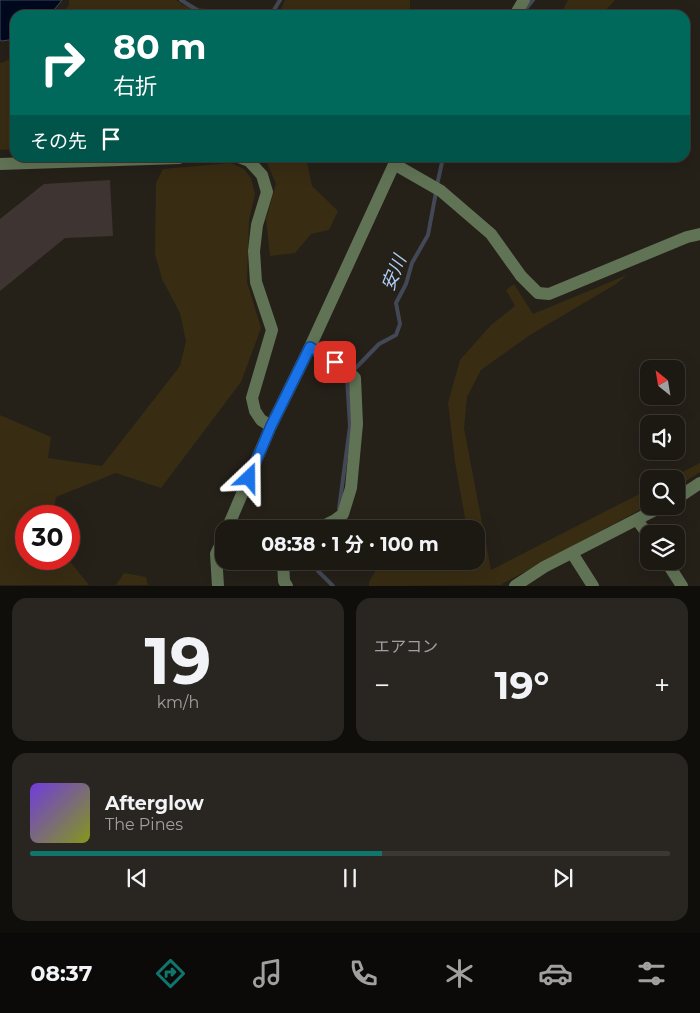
<!DOCTYPE html>
<html lang="ja">
<meta charset="utf-8">
<style>
:root{--surface:#1c1913;--page:#292621;--text:#f1f3f6;--muted:#a0a0a0;--line:#3a3833;--accent:#0f766e}
body{margin:0;font-family:Montserrat,"Noto Sans JP",sans-serif;background:var(--page);color:var(--text);height:100vh;display:flex;flex-direction:column;font-size:19px;white-space:nowrap}
*{box-sizing:border-box;margin:0}
p{font-size:16px;color:var(--muted)}
.icon{flex:none;width:28px;height:28px;fill:none;stroke:currentColor;stroke-width:2;stroke-linecap:round;stroke-linejoin:round}
.map{position:relative;height:586px;overflow:hidden}
.side{display:flex;flex-direction:column;gap:12px;padding:12px;background:#0f0e0a;flex:1}
.side>*{flex:none}
.top-card{position:absolute;left:10px;top:10px;width:680px;height:152px;border-radius:15px;box-shadow:0 5px 20px #0002,0 0 0 1px var(--line);background:#00695c;color:#fff;overflow:hidden}
.needle{width:32px;rotate:330deg}
.tools{position:absolute;left:640px;top:360px;display:grid;gap:10px}
.tools a{display:grid;place-items:center;width:45px;height:45px;border-radius:10px;background:var(--surface);box-shadow:0 5px 20px #0002,0 0 0 1px var(--line);font-size:25px}
.speed{position:absolute;left:15px;top:505px;display:flex;gap:10px;font-size:25px;font-weight:700;text-align:center}
.speed>*{display:grid;place-content:center;width:65px;height:65px;border-radius:50%;background:var(--surface);box-shadow:0 5px 20px #0002,0 0 0 1px var(--line);line-height:1}
.speed .limit{border:8px solid #d22;background:#fff;color:#111}
.pin{position:absolute;display:grid;place-items:center;width:42px;height:42px;color:#fff;margin:-21px;border-radius:10px;box-shadow:0 2px 8px #0006}
.me{position:absolute;width:55px;margin:-28px;rotate:23deg;stroke-linejoin:round;filter:drop-shadow(0 0 4px #0008)}
.turn{display:flex;align-items:center;gap:18px;height:105px;padding:0 20px;font-size:22px}
.turn .icon{width:65px;height:65px;stroke-width:2.5}
.turn b{display:block;font-size:35px;line-height:42px}
.then{display:flex;align-items:center;height:48px;padding:0 20px;background:#0003;gap:10px;font-size:19px}
.big{font-size:38px;font-weight:700;line-height:1.1}
.side .card{flex:1;display:flex;flex-direction:column;justify-content:center;gap:8px;min-width:0;padding:0 18px;border-radius:15px;background:var(--page)}
.side .dial{align-items:center;gap:0}
.dial b{font-size:65px;line-height:1}
.song{display:flex;align-items:center;gap:15px}
.cover{width:60px;height:60px;border-radius:8px;background:linear-gradient(135deg,hsl(260 70% 55%),hsl(70 70% 35%))}
.played{height:5px;border-radius:2px;background:linear-gradient(90deg,var(--accent) 55%,var(--line) 55%)}
.keys{display:flex;justify-content:space-around;direction:ltr}
.heat{display:flex;justify-content:space-between;align-items:center;font-size:28px;direction:ltr}
.side .tiles{flex:1;display:grid;gap:12px;grid-template-columns:1fr 1fr}
.card:last-child{grid-column:span 2}
.trip{position:absolute;left:215px;top:520px;width:270px;height:50px;border-radius:15px;background:var(--surface);box-shadow:0 5px 20px #0002,0 0 0 1px var(--line);font-weight:700;line-height:50px;text-align:center}
.dock{display:flex;height:80px;justify-content:space-around;align-items:center;background:#0b0a08;color:var(--muted)}
.dock .icon{width:35px;height:35px}
.dock .current{color:var(--accent)}
.dock b{font-size:22px;color:var(--text)}
.map>svg:first-child{display:block}
.green{fill:#382c13}
.water{fill:#00091f;stroke:#434856}
.lines{fill:none;stroke-linecap:round;stroke-linejoin:round}
.stream{stroke:#434856;stroke-width:4}
.building{fill:#3e3431}
.minor{stroke:#617355;stroke-width:12}
.route-casing{stroke:#114b97;stroke-width:12}
.route{stroke:#1a73e8;stroke-width:9}
.labels{text-anchor:middle;dominant-baseline:central;stroke-width:5;stroke-linejoin:round;paint-order:stroke}
.water-label{font-size:18px;font-style:italic;fill:#add0f8;stroke:#252119}
</style>
<div class="map">
<svg width="700" height="586" viewBox="0 0 700 586">
<rect width="100%" height="100%" fill="#252119"/>
<!-- green -->
<g class="green">
<path d="M 69,0 L 176,0 L 183,5 L 242,15 L 61,15 L 69,5 Z"/>
<path d="M 285,0 L 410,0 L 410,8 L 405,15 L 248,15 L 280,11 Z"/>
<path d="M 568,0 L 615,0 L 601,15 L 560,15 Z"/>
<path d="M 15,55 L 15,149 L 0,150 L 0,63 L 4,62 Z"/>
<path d="M 265,158 L 306,158 L 312,186 L 338,211 L 329,230 L 311,234 L 295,253 L 270,256 L 266,219 L 276,184 Z"/>
<path d="M 231,163 L 244,169 L 251,178 L 255,194 L 249,220 L 247,282 L 261,328 L 241,382 L 161,488 L 116,473 L 56,497 L 53,516 L 26,516 L 26,559 L 68,559 L 89,585 L 0,585 L 0,415 L 51,437 L 48,458 L 102,466 L 180,366 L 186,341 L 180,313 L 162,279 L 155,254 L 156,183 L 163,169 Z"/>
<path d="M 627,275 L 616,284 L 530,335 L 481,370 L 467,397 L 464,428 L 491,570 L 649,489 L 649,505 L 502,584 L 502,585 L 369,586 L 369,582 L 381,561 L 439,561 L 459,570 L 476,561 L 476,529 L 467,529 L 455,462 L 448,403 L 460,360 L 491,325 L 515,306 L 506,290 L 514,284 L 533,314 Z"/>
<path d="M 700,463 L 700,472 L 676,487 L 676,479 L 669,479 Z"/>
<path d="M 124,573 L 146,577 L 148,585 L 116,585 Z"/>
</g>
<!-- water -->
<path class="water" d="M 0,0 L 62,0 L 50,15 L 15,15 L 15,39 L 2,41 L 0,40 Z"/>
<g class="lines">
<!-- stream -->
<g class="stream">
<path d="M 181,0 L 202,13 L 211,15"/>
<path d="M 524,11 L 533,0"/>
<path d="M 271,15 L 280,0"/>
<path d="M 437,185 L 443,158"/>
<path d="M 339,509 L 350,426 L 347,377 L 379,344 L 396,335 L 400,324 L 396,303 L 406,284 L 412,263 L 428,235 L 436,192"/>
<path d="M 316,561 L 318,571 L 333,586"/>
</g>
</g>
<!-- building -->
<path class="building" d="M 110,180 L 113,236 L 65,238 L 0,291 L 0,219 L 44,184 Z"/>
<g class="lines">
<!-- minor -->
<g class="minor">
<path d="M 515,15 L 524,0"/>
<path d="M 241,158 L 249,161 L 262,175 L 267,192 L 257,225 L 254,251 L 256,282 L 272,330 L 252,398 L 255,411 L 261,420 L 271,426"/>
<path d="M 0,164 L 179,158"/>
<path d="M 394,164 L 441,191 L 491,234 L 521,276 L 538,293 L 549,294 L 687,237 L 700,234"/>
<path d="M 310,347 L 347,370 L 355,378 L 357,424 L 351,488 L 343,514 L 335,520 L 317,529"/>
<path d="M 676,499 L 700,483"/>
<path d="M 637,520 L 649,536"/>
<path d="M 227,529 L 271,426 L 310,347 L 397,158"/>
<path d="M 572,553 L 593,586"/>
<path d="M 283,561 L 284,581 L 287,586"/>
<path d="M 666,561 L 682,586"/>
<path d="M 218,586 L 216,554 L 224,537"/>
<path d="M 515,586 L 544,567 L 663,506"/>
</g>
</g>
<g class="lines">
<defs>
<path id="route" d="M 249,478 L 271,426 L 310,347 L 335,362"/>
</defs>
<!-- route casing -->
<use href="#route" class="route-casing"/>
<!-- route -->
<use href="#route" class="route"/>
</g>
<g class="labels">
<!-- water labels -->
<g class="water-label">
<text transform="translate(394 273) rotate(-68)">安川</text>
</g>
</g>
</svg>
<div class="tools">
<a><svg class="needle" viewBox="-14 -14 28 28"><path d="M0-13l5 13h-10z" fill="#e53935"/><path d="M0 13l5-13h-10z" fill="#a0a0a0"/></svg></a>
<a><svg class="icon" aria-label="sound" viewBox="0 0 24 24"><path d="M4 9h4l5-4v14l-5-4H4zM17 9q2 3 0 6"/></svg></a>
<a><svg class="icon" aria-label="search" viewBox="0 0 24 24"><circle cx="10" cy="10" r="6"/><path d="M15 15l6 6"/></svg></a>
<a><svg class="icon" aria-label="layers" viewBox="0 0 24 24"><path d="M12 4l9 5-9 5-9-5zM3 14l9 5 9-5"/></svg></a>
</div>
<div class="speed"><div class="limit">30</div></div>
<div class="pin" style="left:335px;top:362px;background:#d93025"><svg class="icon" aria-label="arrive" viewBox="0 0 24 24"><path d="M6 21V4h12l-3 4 3 4H6"/></svg></div>
<svg class="me" style="left:249px;top:478px" viewBox="-20 -20 40 40"><path d="M0-17L14 15 0 8-14 15z" fill="#1a73e8" stroke="#fff" stroke-width="4"/></svg>
<div class="trip">08:38 · 1 分 · 100 m</div>
<div class="top-card">
<div class="turn"><svg class="icon" aria-label="right" viewBox="0 0 24 24"><path d="M7 20v-9h11M14 6l5 5-5 5"/></svg><div><b>80 m</b>右折</div></div>
<div class="then">その先<svg class="icon" aria-label="arrive" viewBox="0 0 24 24"><path d="M6 21V4h12l-3 4 3 4H6"/></svg></div>
</div>
</div>
<section class="side">
<div class="tiles">
<div class="card dial"><b>19</b><p>km/h</p></div>
<div class="card"><p>エアコン</p>
<div class="heat"><a>−</a><b class="big">19°</b><a>+</a></div>
</div>
<div class="card">
<div class="song"><i class="cover"></i><div><b>Afterglow</b><p>The Pines</p></div></div>
<div class="played"></div>
<div class="keys"><svg class="icon" aria-label="previous" viewBox="0 0 24 24"><path d="M18 5L8 12l10 7zM5 5v14"/></svg><svg class="icon" aria-label="pause" viewBox="0 0 24 24"><path d="M8 5v14M16 5v14"/></svg><svg class="icon" aria-label="next" viewBox="0 0 24 24"><path d="M6 5l10 7-10 7zM19 5v14"/></svg></div>
</div>
</div>
</section>
<nav class="dock">
<b>08:37</b>
<svg class="icon current" aria-label="directions" viewBox="0 0 24 24"><path d="M12 3l9 9-9 9-9-9zM9 14v-3h6M13 9l2 2-2 2"/></svg>
<svg class="icon" aria-label="music" viewBox="0 0 24 24"><path d="M9 18V5l10-2v13"/><circle cx="6" cy="18" r="3"/><circle cx="16" cy="16" r="3"/></svg>
<svg class="icon" aria-label="phone" viewBox="0 0 24 24"><path d="M5 4h4l2 5-3 2q2 4 5 5l2-3 5 2v4C11 20 4 13 5 4z"/></svg>
<svg class="icon" aria-label="climate" viewBox="0 0 24 24"><path d="M12 3v18M4 7l16 10M4 17L20 7"/></svg>
<svg class="icon" aria-label="car" viewBox="0 0 24 24"><path d="M5 17H2v-5l4-1 3-4h7l3 4 3 1v5h-3M9 17h6M6 11h13"/><circle cx="7" cy="17" r="2"/><circle cx="17" cy="17" r="2"/></svg>
<svg class="icon" aria-label="filters" viewBox="0 0 24 24"><path d="M4 7h16M4 17h16"/><circle cx="9" cy="7" r="2"/><circle cx="15" cy="17" r="2"/></svg>
</nav>
